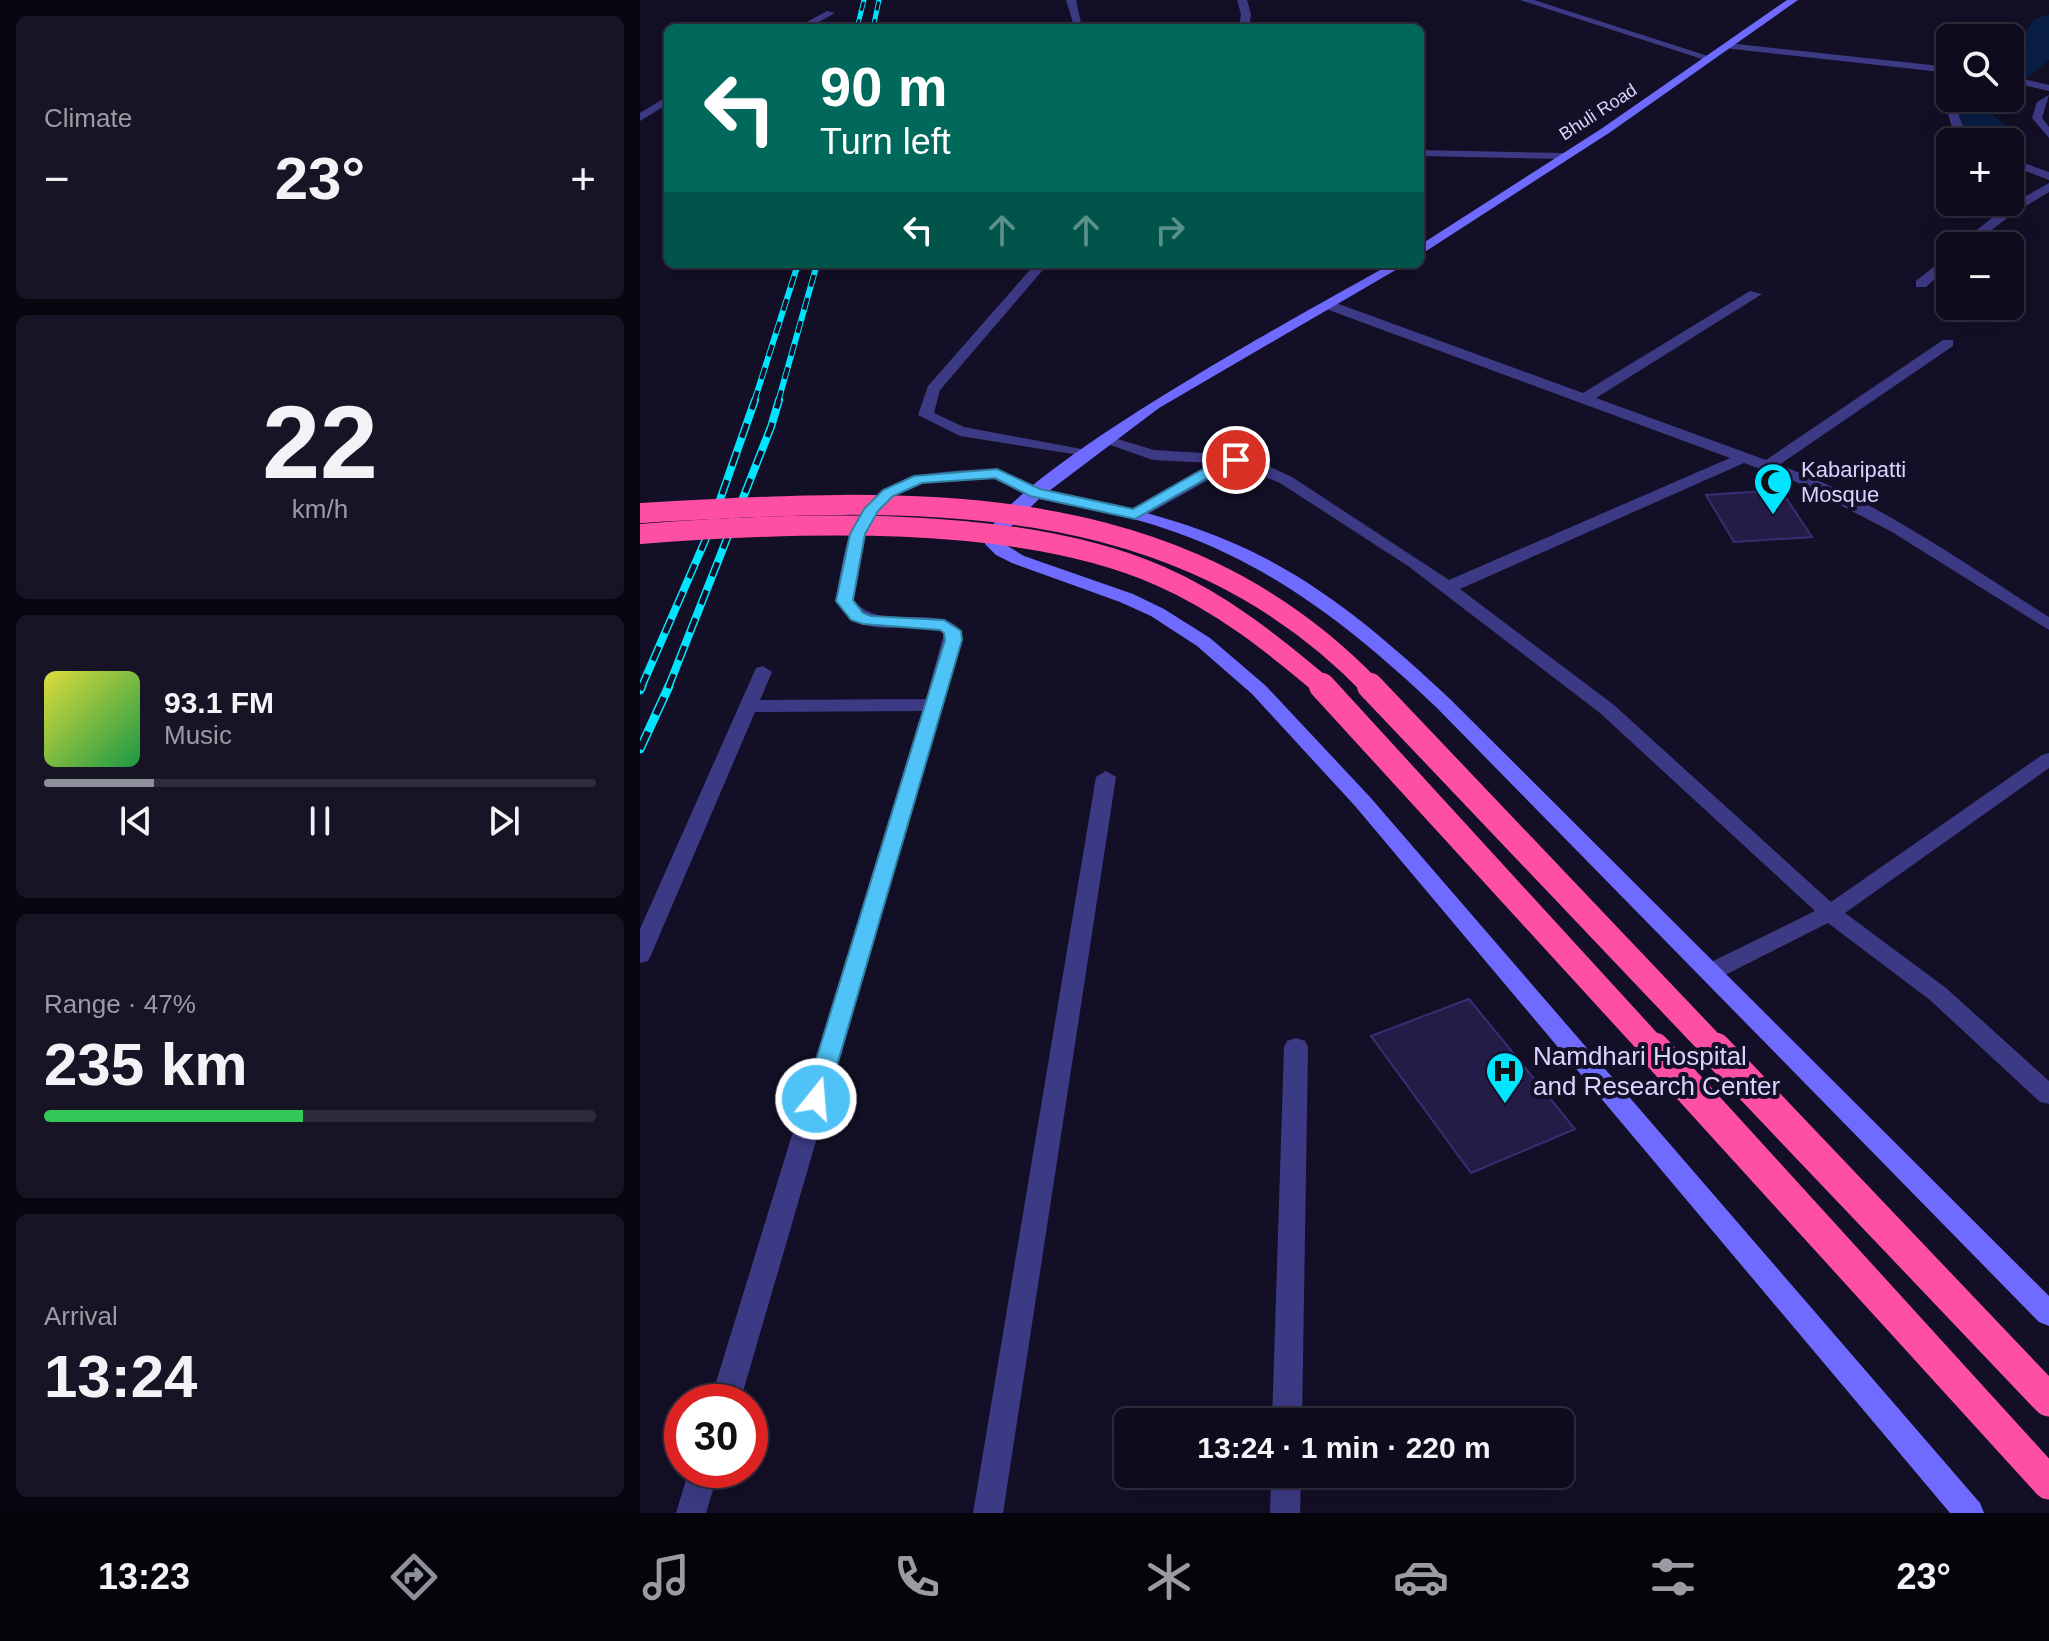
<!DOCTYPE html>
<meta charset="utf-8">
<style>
:root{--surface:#0e0b1c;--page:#171425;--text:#f1f3f6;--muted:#9b9ba3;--line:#2e2b3b;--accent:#8c9099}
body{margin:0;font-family:Helvetica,sans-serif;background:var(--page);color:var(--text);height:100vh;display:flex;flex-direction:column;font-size:30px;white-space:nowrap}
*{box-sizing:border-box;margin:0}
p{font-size:26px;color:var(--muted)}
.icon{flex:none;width:44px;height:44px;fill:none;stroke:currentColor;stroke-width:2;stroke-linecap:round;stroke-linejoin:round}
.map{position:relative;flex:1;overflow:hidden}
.sheet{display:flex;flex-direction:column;gap:16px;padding:16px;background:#08060f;width:640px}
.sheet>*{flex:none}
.guide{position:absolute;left:24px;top:24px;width:760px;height:244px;border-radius:12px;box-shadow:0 8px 32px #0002,0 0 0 2px var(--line);background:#00695c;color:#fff;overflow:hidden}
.buttons{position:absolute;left:1296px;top:24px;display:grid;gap:16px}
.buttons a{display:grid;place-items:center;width:88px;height:88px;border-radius:12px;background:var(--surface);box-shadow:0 8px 32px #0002,0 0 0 2px var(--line);font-size:40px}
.speed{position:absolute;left:24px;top:1384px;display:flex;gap:16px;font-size:40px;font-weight:700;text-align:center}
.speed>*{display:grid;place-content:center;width:104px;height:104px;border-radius:50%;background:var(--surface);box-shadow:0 8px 32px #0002,0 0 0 2px var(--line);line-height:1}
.speed .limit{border:12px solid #d22;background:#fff;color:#111}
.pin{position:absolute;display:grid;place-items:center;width:68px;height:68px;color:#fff;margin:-34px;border:4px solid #fff;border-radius:50%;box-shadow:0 2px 8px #0007}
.me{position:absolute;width:88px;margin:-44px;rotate:17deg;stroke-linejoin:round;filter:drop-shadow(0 0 6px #0008)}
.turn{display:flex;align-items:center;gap:28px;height:168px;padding:0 24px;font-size:36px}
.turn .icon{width:104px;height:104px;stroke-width:2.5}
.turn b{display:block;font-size:56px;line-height:68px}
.lanes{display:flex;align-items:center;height:76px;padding:0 24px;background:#0003;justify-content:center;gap:40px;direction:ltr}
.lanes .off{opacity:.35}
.big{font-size:60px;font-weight:800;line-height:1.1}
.sheet .card{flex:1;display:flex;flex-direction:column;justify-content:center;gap:12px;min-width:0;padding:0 28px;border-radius:12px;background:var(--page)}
.sheet .dial{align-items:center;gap:0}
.dial b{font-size:104px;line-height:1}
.song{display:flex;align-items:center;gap:24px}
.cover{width:96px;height:96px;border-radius:12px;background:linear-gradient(135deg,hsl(60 70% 55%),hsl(140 70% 35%))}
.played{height:8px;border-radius:4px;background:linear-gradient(90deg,var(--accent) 20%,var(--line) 20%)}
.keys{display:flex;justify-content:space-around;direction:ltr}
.heat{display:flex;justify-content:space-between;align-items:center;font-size:44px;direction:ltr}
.charge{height:12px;border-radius:6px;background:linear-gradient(90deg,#34c759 47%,var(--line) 0)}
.trip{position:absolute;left:474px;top:1408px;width:460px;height:80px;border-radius:12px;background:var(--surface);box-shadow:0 8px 32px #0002,0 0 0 2px var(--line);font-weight:800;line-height:80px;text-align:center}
.tab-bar{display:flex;height:128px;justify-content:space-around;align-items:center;background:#06040b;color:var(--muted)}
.tab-bar .icon{width:56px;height:56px}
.tab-bar .on{color:var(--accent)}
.tab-bar b{font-size:36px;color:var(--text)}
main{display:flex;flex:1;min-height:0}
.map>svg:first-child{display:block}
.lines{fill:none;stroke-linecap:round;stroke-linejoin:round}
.river{fill:#0a1f44;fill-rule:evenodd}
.building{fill:#241b47;stroke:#3b2d73;stroke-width:2}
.lane{fill:#3d3a85;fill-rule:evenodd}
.street{fill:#3d3a85;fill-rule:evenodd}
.secondary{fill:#6f6bff;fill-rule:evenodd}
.rail-far3-casing{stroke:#00e5ff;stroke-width:5}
.rail-far2-casing{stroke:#00e5ff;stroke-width:6}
.rail-far1-casing{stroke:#00e5ff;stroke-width:8}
.rail-casing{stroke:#00e5ff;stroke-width:9}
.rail-far3{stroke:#130f26;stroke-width:3;stroke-dasharray:9;stroke-linecap:butt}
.rail-far2{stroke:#130f26;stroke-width:4;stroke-dasharray:12;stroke-linecap:butt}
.rail-far1{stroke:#130f26;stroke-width:5;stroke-dasharray:15;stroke-linecap:butt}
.rail{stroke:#130f26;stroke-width:6;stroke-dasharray:19;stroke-linecap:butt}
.highway-bridge-far2{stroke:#ff4fa3;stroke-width:20}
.highway-bridge-far1{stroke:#ff4fa3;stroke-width:26}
.highway-bridge{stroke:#ff4fa3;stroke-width:33}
.route{fill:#4fc3f7;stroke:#337fa1;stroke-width:2}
.labels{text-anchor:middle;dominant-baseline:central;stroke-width:8;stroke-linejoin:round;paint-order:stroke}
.far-street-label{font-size:18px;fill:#d9d4ff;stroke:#130f26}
.poi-label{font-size:22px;fill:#d9d4ff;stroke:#130f26;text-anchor:start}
.near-poi-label{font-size:26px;fill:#d9d4ff;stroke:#130f26;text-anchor:start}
</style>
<main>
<section class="sheet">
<div class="card"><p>Climate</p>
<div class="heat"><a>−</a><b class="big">23°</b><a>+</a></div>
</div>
<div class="card dial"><b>22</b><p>km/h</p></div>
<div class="card">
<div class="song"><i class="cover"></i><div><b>93.1 FM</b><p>Music</p></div></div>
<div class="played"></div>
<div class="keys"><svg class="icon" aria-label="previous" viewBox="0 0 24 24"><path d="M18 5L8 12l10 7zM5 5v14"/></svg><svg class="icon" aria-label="pause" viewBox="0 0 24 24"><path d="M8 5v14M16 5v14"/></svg><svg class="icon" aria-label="next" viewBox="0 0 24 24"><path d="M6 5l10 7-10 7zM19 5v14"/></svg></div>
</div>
<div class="card"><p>Range · 47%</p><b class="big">235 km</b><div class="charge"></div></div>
<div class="card"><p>Arrival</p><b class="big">13:24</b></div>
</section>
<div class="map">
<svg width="1409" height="1513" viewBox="0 0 1409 1513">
<rect width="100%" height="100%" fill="#130f26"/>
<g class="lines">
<!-- river -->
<g class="river">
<path d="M 1409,15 L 1409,60 L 1386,79 L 1370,82 L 1370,48 L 1382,39 L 1394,19 Z"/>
<path d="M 1310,95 L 1310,98 L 1354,98 L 1354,116 L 1374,132 L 1382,142 L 1374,152 L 1370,154 L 1370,142 L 1323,139 L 1305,112 Z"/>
</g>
</g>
<!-- building -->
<g class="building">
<path d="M 1141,490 L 1172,537 L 1094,542 L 1066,495 Z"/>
<path d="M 829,999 L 935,1129 L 831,1173 L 731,1036 Z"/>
</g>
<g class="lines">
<!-- lane -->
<path class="lane" d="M 780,150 L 924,153 L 930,156 L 924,159 L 780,156 Z"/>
<!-- street -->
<g class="street">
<path d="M 426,0 L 436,0 L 441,23 L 448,28 L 434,26 Z"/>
<path d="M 597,0 L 607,0 L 611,14 L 609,28 L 599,28 L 601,14 Z"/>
<path d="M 880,0 L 894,0 L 1074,58 L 1065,60 Z"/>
<path d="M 187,11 L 195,13 L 168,28 L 156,28 Z"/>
<path d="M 1087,43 L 1310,67 L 1310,73 L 1084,48 Z"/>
<path d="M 1370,76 L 1409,85 L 1409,91 L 1370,82 Z"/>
<path d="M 1409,95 L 1402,118 L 1409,127 L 1409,138 L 1392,118 L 1397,102 Z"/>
<path d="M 28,96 L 28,104 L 0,121 L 0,113 Z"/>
<path d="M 1315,98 L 1325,98 L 1318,113 L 1323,127 L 1339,142 L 1326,142 L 1312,128 L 1308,113 Z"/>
<path d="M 1370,158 L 1409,172 L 1409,180 L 1370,165 Z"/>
<path d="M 1409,183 L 1409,192 L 1371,215 L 1331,246 L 1317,246 L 1363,209 Z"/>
<path d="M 1310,254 L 1310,265 L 1286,287 L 1276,287 L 1276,281 Z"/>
<path d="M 395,264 L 408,264 L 300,390 L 294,413 L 324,427 L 452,451 L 452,457 L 320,436 L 278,415 L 288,386 Z"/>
<path d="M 1110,291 L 1122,294 L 956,398 L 1126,460 L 1303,340 L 1313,340 L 1313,346 L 1139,465 C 1237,500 1322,562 1409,617 L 1409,630 L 1252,532 L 1154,481 L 1104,463 L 820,589 L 974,705 L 1191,902 L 1402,755 L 1409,753 L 1409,768 L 1205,913 L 1306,988 L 1409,1081 L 1409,1104 L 1400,1102 L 1290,1000 L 1188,923 L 1079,978 L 1063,978 L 1059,972 L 1063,966 L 1175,911 L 960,713 L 768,566 L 640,483 L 595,465 L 501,518 L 489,518 L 487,514 L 489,510 L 572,463 L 513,460 L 456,440 L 464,435 L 514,450 L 596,455 L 620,462 L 652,477 L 809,580 L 1090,458 L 686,309 L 686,303 L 696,303 L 943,393 Z"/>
<path d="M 357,469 L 403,493 L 395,498 L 389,496 L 354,479 L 294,481 L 270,487 L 254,496 L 239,511 L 226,534 L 213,600 C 245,635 296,601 322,631 L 322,640 L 100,1402 L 70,1402 L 282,711 L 115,712 L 11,955 L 8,961 L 0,963 L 0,929 L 116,668 L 123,666 L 132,672 L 120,700 L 286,699 L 304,633 C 270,614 231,649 195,601 C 200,580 202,555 210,534 C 234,470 299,471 357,469 Z"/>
<path d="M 466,771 L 476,777 L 363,1513 L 333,1513 L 456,777 Z"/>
<path d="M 656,1038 L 665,1041 L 668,1047 L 662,1422 L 632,1422 L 644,1047 L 647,1041 Z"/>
<path d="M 49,1470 L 79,1470 L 66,1513 L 36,1513 Z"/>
<path d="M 631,1474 L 661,1474 L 660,1513 L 630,1513 Z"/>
</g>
<!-- secondary -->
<g class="secondary">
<path d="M 1147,0 L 1158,0 L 969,133 L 780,255 L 780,245 L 961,129 Z"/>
<path d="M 751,264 L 766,264 L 519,408 L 409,491 C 469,503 529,516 586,540 C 672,575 743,636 810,699 L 1409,1296 L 1409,1326 L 1399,1322 L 796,707 C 718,633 637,568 535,532 C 491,516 444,508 399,499 L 361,536 L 361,542 L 384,556 L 493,594 L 524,609 L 570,638 L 626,686 L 730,797 L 1340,1503 L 1344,1513 L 1310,1513 L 715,806 L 612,694 L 557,646 L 511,616 L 480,602 L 372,563 L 356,555 L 345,544 C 345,484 689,299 751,264 Z"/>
</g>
<defs>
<g id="rail-far3">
<path d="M 217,28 L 224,0"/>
<path d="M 233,28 L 239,0"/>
</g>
<g id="rail-far2">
<path d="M 114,402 L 158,264"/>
<path d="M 138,402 L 177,264"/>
</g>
<g id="rail-far1">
<path d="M 1,688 L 68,534 L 115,400"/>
<path d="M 28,688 L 131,427 L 139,400"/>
</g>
<g id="rail">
<path d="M 0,690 L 2,686"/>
<path d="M 0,749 L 29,686"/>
</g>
</defs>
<!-- rail-far3 casing -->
<use href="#rail-far3" class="rail-far3-casing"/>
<!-- rail-far2 casing -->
<use href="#rail-far2" class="rail-far2-casing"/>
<!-- rail-far1 casing -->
<use href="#rail-far1" class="rail-far1-casing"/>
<!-- rail casing -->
<use href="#rail" class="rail-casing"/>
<!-- rail-far3 -->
<use href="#rail-far3" class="rail-far3"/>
<!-- rail-far2 -->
<use href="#rail-far2" class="rail-far2"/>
<!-- rail-far1 -->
<use href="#rail-far1" class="rail-far1"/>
<!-- rail -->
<use href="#rail" class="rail"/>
<!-- highway-bridge-far2 -->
<g class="highway-bridge-far2">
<path d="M 0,513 C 264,498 533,481 732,688"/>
<path d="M 0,534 C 154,522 378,513 520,576 C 582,603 633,644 685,688"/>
</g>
<!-- highway-bridge-far1 -->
<g class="highway-bridge-far1">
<path d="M 682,686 L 1016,1051"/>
<path d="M 730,686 L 1077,1051"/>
</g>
<!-- highway-bridge -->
<g class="highway-bridge">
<path d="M 1014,1049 L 1409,1483"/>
<path d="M 1075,1049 L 1409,1400"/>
</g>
</g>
<!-- route -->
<path class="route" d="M 596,456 L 603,460 L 601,463 L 592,464 L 495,519 L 390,496 L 355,478 L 282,483 L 253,496 L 238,511 L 225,534 L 213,600 L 223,613 L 231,616 L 304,620 L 321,631 L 322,640 L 187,1099 L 184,1105 L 176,1107 L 168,1105 L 164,1099 L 305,640 L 304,633 L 300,630 L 223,624 L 211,620 L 196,601 L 210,534 L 224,509 L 243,490 L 274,476 L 357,469 L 400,489 L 493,509 L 584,457 Z"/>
<!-- icons -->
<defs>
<symbol id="mosque-pin" viewBox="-11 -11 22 30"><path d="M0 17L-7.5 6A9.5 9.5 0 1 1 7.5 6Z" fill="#00e5ff" stroke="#130f26"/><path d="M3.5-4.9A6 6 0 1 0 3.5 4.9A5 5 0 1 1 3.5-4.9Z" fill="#111"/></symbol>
<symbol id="hospital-pin" viewBox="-11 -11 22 30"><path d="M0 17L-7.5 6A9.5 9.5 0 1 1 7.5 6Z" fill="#00e5ff" stroke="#130f26"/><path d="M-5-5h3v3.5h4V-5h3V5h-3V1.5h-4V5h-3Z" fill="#111"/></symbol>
</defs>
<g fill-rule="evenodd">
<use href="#mosque-pin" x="1111" y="460" width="44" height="60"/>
<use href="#hospital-pin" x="843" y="1049" width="44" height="60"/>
</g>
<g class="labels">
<!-- far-street labels -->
<g class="far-street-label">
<text transform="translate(958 112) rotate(-33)">Bhuli Road</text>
</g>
<!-- poi labels -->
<g class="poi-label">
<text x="1161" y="469">Kabaripatti<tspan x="1161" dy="25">Mosque</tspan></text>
</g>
<!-- near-poi labels -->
<g class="near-poi-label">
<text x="893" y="1056">Namdhari Hospital<tspan x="893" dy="30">and Research Center</tspan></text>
</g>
</g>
</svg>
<div class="buttons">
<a><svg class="icon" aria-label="search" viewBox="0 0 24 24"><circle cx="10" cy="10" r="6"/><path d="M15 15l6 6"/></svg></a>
<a>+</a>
<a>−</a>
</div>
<div class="speed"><div class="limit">30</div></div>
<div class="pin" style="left:596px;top:460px;background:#d93025"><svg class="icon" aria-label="arrive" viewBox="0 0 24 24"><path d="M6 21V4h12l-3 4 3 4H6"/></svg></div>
<svg class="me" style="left:176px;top:1099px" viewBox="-20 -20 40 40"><circle r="17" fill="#4fc3f7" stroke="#fff" stroke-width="3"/><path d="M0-11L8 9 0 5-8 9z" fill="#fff"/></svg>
<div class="trip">13:24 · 1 min · 220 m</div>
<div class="guide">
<div class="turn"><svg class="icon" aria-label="left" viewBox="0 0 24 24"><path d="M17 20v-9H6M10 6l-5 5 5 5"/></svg><div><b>90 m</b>Turn left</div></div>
<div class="lanes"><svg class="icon" aria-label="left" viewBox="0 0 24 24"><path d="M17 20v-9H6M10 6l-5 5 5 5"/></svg><svg class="icon off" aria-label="ahead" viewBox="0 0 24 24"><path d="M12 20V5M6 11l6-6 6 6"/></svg><svg class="icon off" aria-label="ahead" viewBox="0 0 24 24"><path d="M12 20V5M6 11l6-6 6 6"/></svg><svg class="icon off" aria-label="right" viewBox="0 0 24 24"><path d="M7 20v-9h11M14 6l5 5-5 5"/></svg></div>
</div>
</div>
</main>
<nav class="tab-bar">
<b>13:23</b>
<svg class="icon on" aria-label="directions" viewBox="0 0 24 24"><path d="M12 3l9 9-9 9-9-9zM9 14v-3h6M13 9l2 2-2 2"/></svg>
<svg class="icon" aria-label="music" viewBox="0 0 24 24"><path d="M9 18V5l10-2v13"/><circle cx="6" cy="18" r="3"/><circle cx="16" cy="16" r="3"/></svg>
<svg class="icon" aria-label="phone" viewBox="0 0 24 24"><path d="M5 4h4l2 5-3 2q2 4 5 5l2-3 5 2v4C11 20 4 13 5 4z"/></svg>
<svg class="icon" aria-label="climate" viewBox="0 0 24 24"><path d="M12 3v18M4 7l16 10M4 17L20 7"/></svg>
<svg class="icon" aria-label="car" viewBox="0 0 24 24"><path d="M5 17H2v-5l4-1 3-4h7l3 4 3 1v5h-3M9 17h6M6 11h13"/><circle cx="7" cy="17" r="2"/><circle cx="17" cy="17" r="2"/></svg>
<svg class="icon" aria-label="filters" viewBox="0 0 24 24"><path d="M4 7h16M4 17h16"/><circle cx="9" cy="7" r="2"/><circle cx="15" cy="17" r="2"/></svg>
<b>23°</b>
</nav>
